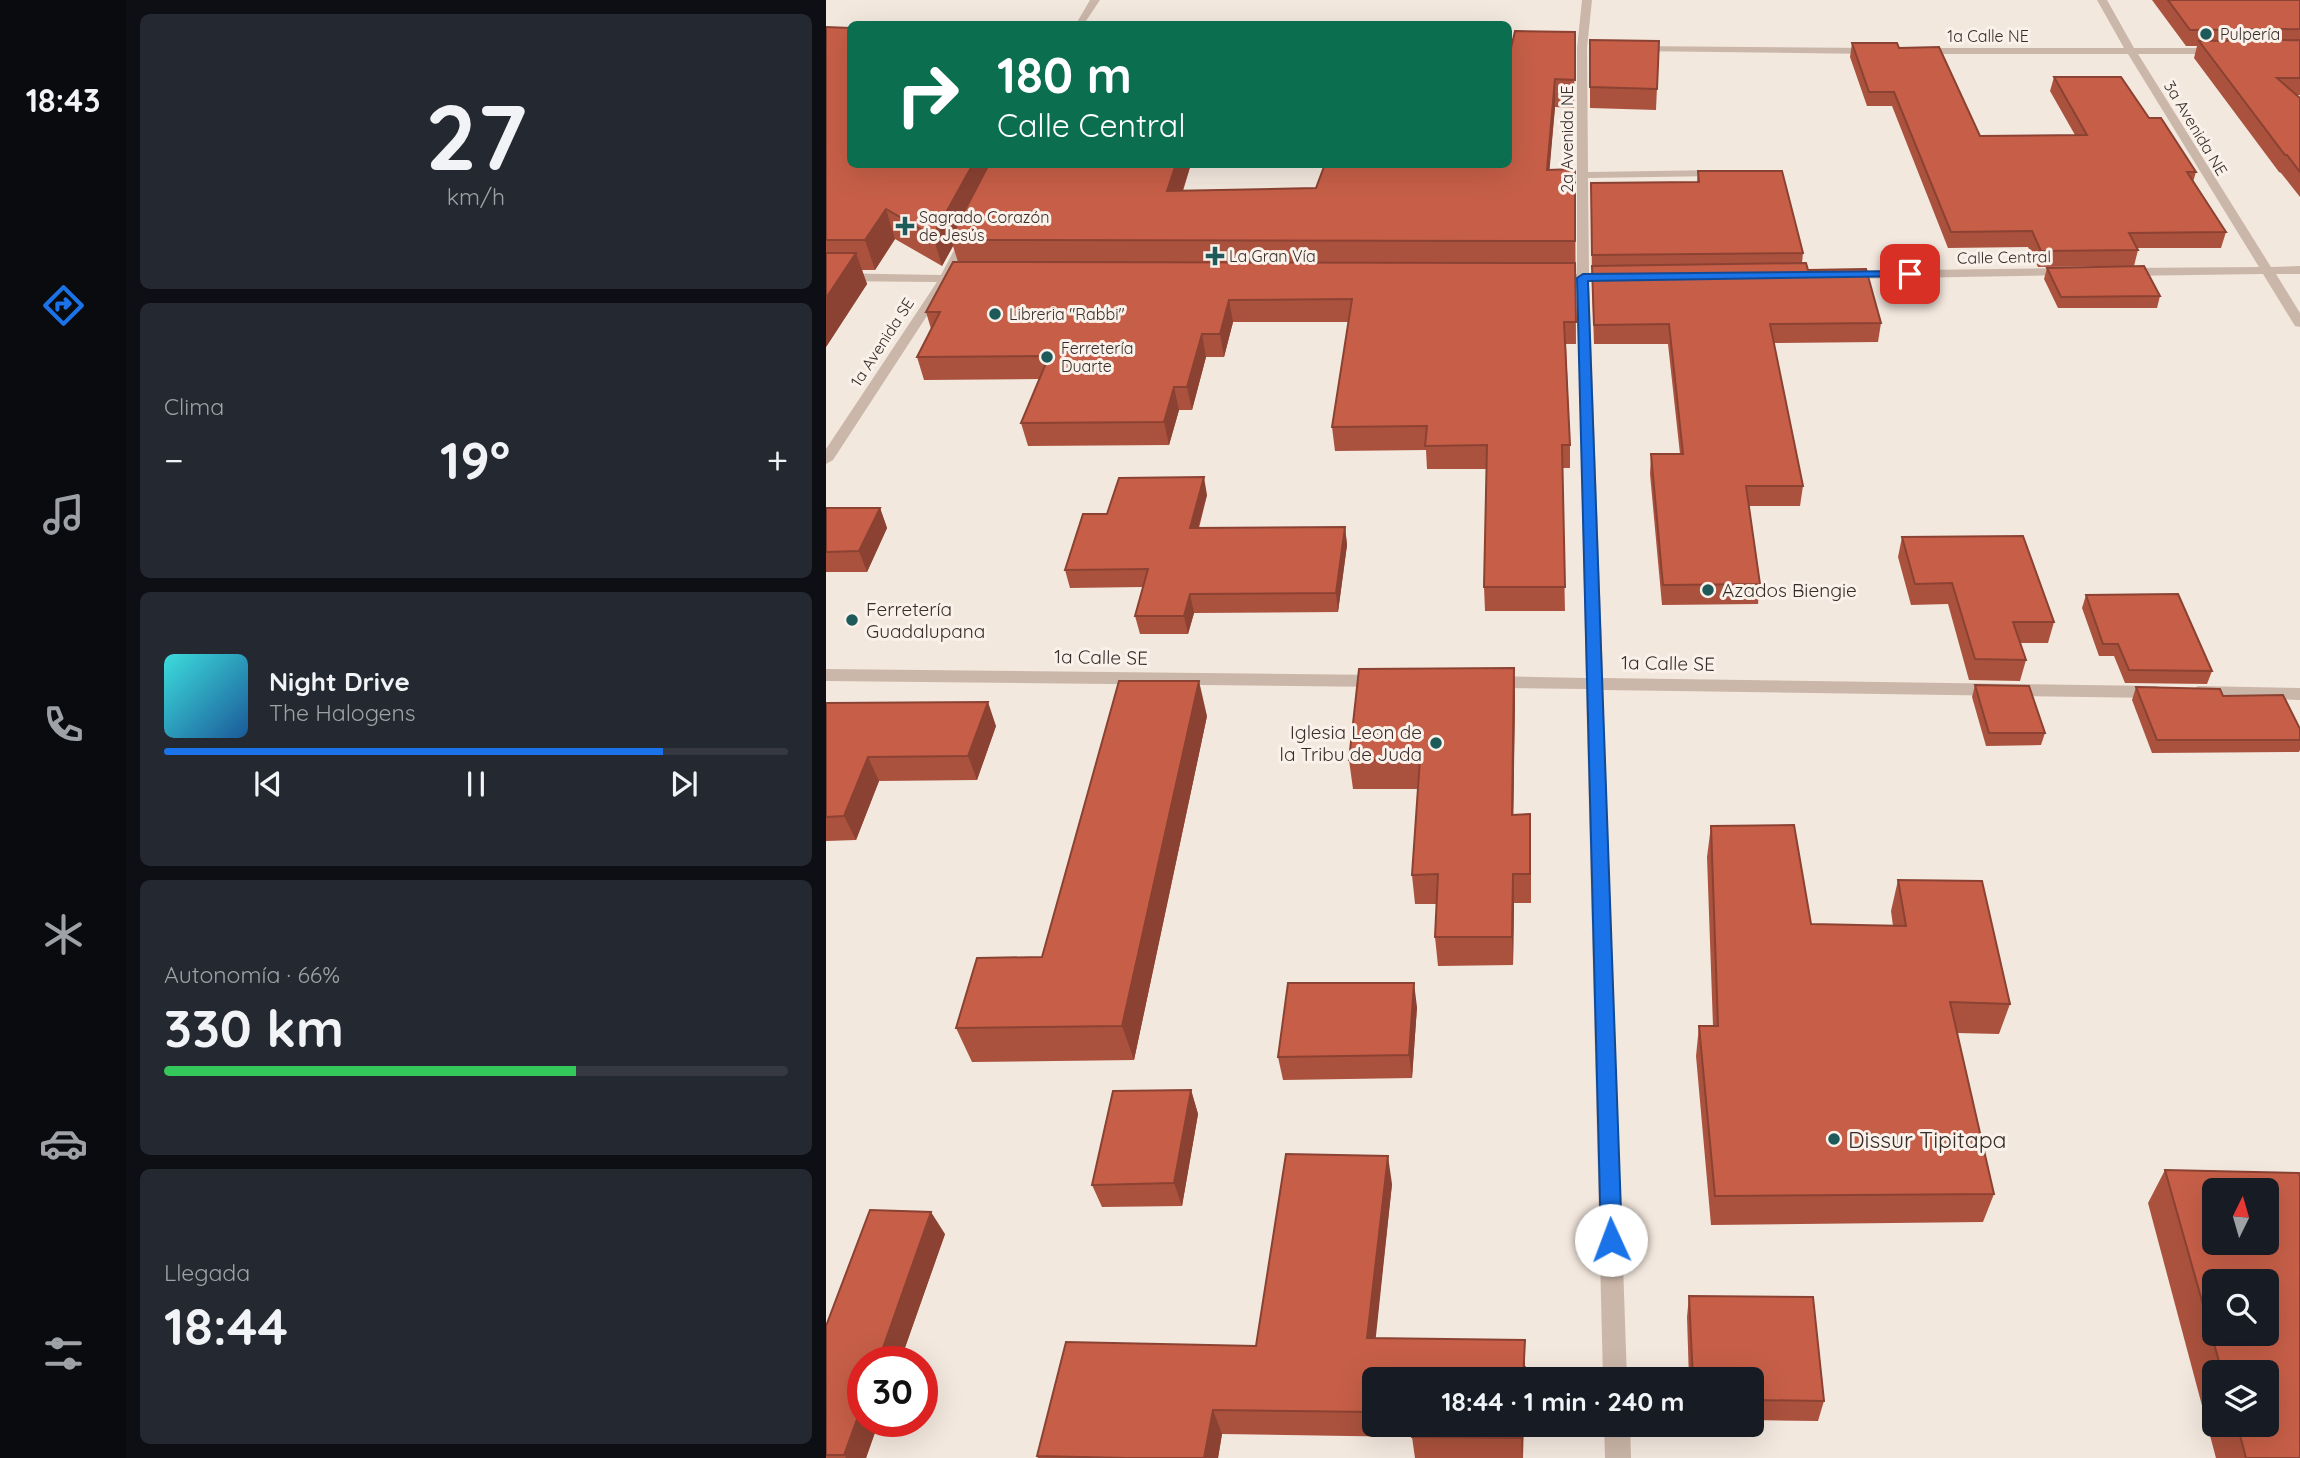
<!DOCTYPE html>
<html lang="es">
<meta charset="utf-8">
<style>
:root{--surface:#171b24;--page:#242831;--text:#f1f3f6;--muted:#9ea1a6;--line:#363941;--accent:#1a73e8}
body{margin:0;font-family:Quicksand,sans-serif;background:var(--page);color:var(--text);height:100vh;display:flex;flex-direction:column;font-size:26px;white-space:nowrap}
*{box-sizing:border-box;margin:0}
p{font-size:23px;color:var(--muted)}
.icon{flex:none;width:38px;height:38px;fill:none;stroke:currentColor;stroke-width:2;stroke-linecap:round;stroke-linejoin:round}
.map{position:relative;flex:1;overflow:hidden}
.panel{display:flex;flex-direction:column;gap:14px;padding:14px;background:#0d0f14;width:700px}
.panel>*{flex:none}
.top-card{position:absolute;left:21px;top:21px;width:665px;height:147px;border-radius:10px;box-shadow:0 7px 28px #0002;background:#0b6e4f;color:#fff;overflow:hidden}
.needle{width:46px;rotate:5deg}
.buttons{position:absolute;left:1376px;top:1178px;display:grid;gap:14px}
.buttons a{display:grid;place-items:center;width:77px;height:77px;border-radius:10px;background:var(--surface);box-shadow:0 7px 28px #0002;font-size:35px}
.speed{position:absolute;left:21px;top:1346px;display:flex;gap:14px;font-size:35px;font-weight:700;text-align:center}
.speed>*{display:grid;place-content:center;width:91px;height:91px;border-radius:50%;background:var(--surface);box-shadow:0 7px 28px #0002;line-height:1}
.speed .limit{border:10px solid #d22;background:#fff;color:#111}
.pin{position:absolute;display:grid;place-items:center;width:60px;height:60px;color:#fff;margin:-30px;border-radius:14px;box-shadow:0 4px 10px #0006}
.me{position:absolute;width:77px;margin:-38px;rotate:358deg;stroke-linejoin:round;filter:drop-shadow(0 0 5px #0008)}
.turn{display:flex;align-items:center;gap:24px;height:147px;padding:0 35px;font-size:32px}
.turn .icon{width:91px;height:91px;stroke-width:2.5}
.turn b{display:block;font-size:49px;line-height:60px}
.big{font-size:52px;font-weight:700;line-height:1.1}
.panel .widget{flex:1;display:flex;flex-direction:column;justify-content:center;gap:10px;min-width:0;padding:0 24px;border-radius:10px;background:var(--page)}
.panel .dial{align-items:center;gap:0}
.dial b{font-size:91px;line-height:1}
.song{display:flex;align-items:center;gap:21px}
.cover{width:84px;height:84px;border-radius:10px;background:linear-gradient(135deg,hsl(180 70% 55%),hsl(210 70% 35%))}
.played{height:7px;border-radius:4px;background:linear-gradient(90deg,var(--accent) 80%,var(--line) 80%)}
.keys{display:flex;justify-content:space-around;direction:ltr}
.heat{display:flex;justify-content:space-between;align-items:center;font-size:38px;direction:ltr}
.charge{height:10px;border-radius:5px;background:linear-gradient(90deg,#34c759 66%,var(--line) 0)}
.trip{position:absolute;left:536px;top:1367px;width:402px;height:70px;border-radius:10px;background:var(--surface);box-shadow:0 7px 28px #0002;font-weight:700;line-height:70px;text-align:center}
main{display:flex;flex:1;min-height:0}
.menu{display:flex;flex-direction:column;width:126px;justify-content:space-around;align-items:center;background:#090b0e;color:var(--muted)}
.menu .icon{width:49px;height:49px}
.menu .selected{color:var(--accent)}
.menu b{font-size:32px;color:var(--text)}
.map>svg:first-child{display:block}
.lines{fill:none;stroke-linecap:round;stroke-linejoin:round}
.minor{fill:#cbb7a9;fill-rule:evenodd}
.wall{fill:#ab523e;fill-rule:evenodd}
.shaded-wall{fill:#8b4232}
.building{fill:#c75f48;stroke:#8b4232;stroke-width:2;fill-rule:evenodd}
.route{fill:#1a73e8;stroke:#114b97;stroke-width:2}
.poi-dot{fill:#1e5a5a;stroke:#faf2ea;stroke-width:2.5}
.labels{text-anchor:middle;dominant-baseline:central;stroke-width:6;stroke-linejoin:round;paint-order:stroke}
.far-poi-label{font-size:16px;fill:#382d29;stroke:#faf2ea;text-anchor:start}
.far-street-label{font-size:16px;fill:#382d29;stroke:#faf2ea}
.poi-label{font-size:19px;fill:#382d29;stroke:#faf2ea;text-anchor:start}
.street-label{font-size:19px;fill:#382d29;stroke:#faf2ea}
.near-poi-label{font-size:23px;fill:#382d29;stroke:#faf2ea;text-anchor:start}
</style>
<main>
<nav class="menu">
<b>18:43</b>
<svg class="icon selected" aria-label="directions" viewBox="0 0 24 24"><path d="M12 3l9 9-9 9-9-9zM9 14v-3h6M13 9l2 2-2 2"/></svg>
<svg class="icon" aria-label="music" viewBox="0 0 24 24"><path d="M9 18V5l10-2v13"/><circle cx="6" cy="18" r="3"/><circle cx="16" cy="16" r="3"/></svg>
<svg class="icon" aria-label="phone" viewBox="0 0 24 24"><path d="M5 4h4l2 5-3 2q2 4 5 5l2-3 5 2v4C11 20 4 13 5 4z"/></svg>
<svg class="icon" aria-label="climate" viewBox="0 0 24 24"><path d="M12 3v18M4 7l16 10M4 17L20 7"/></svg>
<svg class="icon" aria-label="car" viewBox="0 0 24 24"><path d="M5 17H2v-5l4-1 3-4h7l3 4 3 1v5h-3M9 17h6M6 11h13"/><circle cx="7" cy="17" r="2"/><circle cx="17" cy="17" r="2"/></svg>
<svg class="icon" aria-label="filters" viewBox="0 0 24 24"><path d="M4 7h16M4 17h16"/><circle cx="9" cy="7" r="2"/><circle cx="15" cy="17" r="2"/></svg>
</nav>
<section class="panel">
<div class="widget dial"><b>27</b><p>km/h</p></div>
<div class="widget"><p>Clima</p>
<div class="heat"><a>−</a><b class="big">19°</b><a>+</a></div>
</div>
<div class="widget">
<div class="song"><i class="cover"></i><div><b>Night Drive</b><p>The Halogens</p></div></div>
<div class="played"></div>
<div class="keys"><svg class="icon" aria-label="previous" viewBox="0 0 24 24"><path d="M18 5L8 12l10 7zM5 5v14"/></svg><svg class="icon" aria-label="pause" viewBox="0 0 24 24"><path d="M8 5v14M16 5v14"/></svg><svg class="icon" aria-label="next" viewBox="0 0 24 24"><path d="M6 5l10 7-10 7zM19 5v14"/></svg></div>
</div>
<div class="widget"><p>Autonomía · 66%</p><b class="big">330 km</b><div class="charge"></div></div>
<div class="widget"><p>Llegada</p><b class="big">18:44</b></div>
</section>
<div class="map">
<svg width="1474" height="1458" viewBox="0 0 1474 1458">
<rect width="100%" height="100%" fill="#f3e8de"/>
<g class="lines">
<!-- minor -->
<g class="minor">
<path d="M 264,0 L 274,0 L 258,24 L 250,24 Z"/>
<path d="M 756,0 L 766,0 L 761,48 L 762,172 L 893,170 L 899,173 L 893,176 L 762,178 L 763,274 L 787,273 L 793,277 L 787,281 L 763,281 L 777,678 L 1330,686 L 1339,692 L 1330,698 L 777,690 L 801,1379 L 777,1379 L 760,689 L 665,688 L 657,682 L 665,676 L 760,678 L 751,281 L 724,282 L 718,278 L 724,274 L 751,274 L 751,48 Z"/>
<path d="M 1271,0 L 1281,0 L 1308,48 L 1393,48 L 1398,51 L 1393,54 L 1312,54 L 1445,267 L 1474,266 L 1474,274 L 1450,274 L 1474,313 L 1474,327 L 1469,326 L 1437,274 L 1298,276 L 1292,272 L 1298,268 L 1433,267 L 1302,54 L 1092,54 L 1087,51 L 1092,48 L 1298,48 Z"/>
<path d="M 808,46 L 1046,48 L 1051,51 L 1046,54 L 805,51 L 805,47 Z"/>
<path d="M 137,233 L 147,236 L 127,275 L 140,275 L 146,279 L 140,283 L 123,282 L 7,460 L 0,464 L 0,449 L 111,282 L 0,281 L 0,273 L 115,275 Z"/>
<path d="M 1242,268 L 1246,269 L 1246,275 L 1018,279 L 1012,275 L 1018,271 Z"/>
<path d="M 0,669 L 556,675 L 564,681 L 556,687 L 0,681 Z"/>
<path d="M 1372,686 L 1474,688 L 1474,700 L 1366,696 L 1363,692 Z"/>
<path d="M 778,1424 L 804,1424 L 805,1458 L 779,1458 Z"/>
</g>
</g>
<!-- wall -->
<g class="wall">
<path d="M 1326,0 L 1474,0 L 1474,95 L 1470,95 L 1474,98 L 1474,197 L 1455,173 L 1453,172 L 1368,58 L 1371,46 L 1360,46 Z"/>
<path d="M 0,27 L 24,164 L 365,164 L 357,191 L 490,188 L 682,164 L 749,32 L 748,108 L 729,107 L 723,170 L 749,169 L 750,344 L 740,344 L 744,445 L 744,468 L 736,468 L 739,611 L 659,611 L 658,587 L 661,469 L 601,469 L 600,450 L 509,451 L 506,427 L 523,322 L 407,322 L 398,357 L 380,357 L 366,410 L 353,410 L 343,445 L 202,446 L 195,423 L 213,379 L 98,380 L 91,357 L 105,329 L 100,312 L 132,262 L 127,246 L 116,266 L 69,239 L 49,270 L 36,270 L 41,284 L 0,347 Z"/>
<path d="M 764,40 L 833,41 L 830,110 L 764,108 Z"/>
<path d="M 1026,43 L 1073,48 L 1154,136 L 1249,135 L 1224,91 L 1228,77 L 1323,118 L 1370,172 L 1367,182 L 1400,232 L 1395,248 L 1311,248 L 1312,250 L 1308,266 L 1212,267 L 1202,247 L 1122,248 L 1066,106 L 1041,106 L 1024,57 Z"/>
<path d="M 872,171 L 977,253 L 976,263 L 982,270 L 1055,323 L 1052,342 L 948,343 L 977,486 L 974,506 L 923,506 L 934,584 L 932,604 L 836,605 L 824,474 L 825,454 L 854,454 L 842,344 L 768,344 L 766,285 L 765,183 L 871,182 Z"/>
<path d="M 1221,268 L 1334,296 L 1331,308 L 1232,308 L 1218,279 Z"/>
<path d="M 381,495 L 373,528 L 519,527 L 521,545 L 512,612 L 368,613 L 362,634 L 314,634 L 309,616 L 317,587 L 244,588 L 239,570 L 281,514 Z"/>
<path d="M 0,508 L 54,508 L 61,528 L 41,572 L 0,572 Z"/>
<path d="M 1076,537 L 1228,622 L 1222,643 L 1194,643 L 1200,660 L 1194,681 L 1143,680 L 1122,604 L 1085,605 L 1072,557 Z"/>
<path d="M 1260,595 L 1386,671 L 1381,684 L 1299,683 L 1288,656 L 1273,656 L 1256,608 Z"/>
<path d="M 688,668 L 689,697 L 687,814 L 705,844 L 705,903 L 688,903 L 687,965 L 612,966 L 609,937 L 611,904 L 589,904 L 586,875 L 592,789 L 527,789 L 523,760 Z"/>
<path d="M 1149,685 L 1219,733 L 1215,745 L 1160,746 L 1146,697 Z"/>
<path d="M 1310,687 L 1397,696 L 1474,729 L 1474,750 L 1473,752 L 1326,753 L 1306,700 Z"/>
<path d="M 0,703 L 170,726 L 151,780 L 53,781 L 30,840 L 0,841 Z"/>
<path d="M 381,716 L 308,1060 L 146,1062 L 130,1028 L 216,957 Z"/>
<path d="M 885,826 L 985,924 L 1067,926 L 1065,911 L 1072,880 L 1184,1004 L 1173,1034 L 1131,1033 L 1168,1194 L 1157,1222 L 885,1225 L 870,1056 L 873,1026 L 887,1026 L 881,857 Z"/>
<path d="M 591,1007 L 586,1078 L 457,1080 L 452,1057 Z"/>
<path d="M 365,1090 L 372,1114 L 356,1206 L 276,1207 L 266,1185 Z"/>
<path d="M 1339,1170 L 1473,1173 L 1474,1177 L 1474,1458 L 1390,1458 L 1322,1203 ZM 1388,1190 L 1440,1190 L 1440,1242 L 1388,1242 ZM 1388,1281 L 1440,1281 L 1440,1334 L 1388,1334 ZM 1388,1372 L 1440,1372 L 1440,1424 L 1388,1424 Z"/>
<path d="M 566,1184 L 549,1338 L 700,1366 L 699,1379 L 548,1379 L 548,1424 L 698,1424 L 697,1458 L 589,1458 L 586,1437 L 396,1434 L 392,1458 L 212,1458 L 211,1456 L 430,1346 Z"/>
<path d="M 119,1234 L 40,1458 L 0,1458 L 0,1326 Z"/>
<path d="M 863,1296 L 998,1401 L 992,1421 L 926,1420 L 926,1379 L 863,1379 L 861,1317 Z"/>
</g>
<!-- shaded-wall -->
<g class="shaded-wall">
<path d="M 729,79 L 729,107 L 721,199 L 721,170 Z"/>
<path d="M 147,164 L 170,164 L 125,237 L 127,246 L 116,266 L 107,236 Z"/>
<path d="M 350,164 L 365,164 L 347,220 L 341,191 Z"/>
<path d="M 60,209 L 69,239 L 49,270 L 39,240 Z"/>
<path d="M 30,253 L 41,284 L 0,347 L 0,298 Z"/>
<path d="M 403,300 L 407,322 L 398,357 L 394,334 Z"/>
<path d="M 376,334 L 380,357 L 366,410 L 361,387 Z"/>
<path d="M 348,387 L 353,410 L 343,445 L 338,422 Z"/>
<path d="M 378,477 L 381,495 L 367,546 L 364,528 Z"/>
<path d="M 54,508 L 61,528 L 41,572 L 33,551 Z"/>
<path d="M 519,527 L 521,545 L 512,612 L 510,593 Z"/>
<path d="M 364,594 L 368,613 L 362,634 L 358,616 Z"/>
<path d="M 688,668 L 689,697 L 687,844 L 686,815 Z"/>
<path d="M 373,681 L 381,716 L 308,1060 L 296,1026 Z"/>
<path d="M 162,702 L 170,726 L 151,780 L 142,756 Z"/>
<path d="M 42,757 L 53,781 L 30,840 L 18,816 Z"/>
<path d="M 687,874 L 688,903 L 687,965 L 686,937 Z"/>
<path d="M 588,983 L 591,1007 L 586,1078 L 583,1055 Z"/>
<path d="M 365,1090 L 372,1114 L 356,1206 L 348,1183 Z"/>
<path d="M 562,1156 L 566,1184 L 547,1364 L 541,1338 Z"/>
<path d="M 105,1212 L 119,1234 L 74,1362 L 52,1362 Z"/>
<path d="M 699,1340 L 699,1379 L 697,1379 Z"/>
<path d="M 37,1403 L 37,1421 L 53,1421 L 40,1458 L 20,1458 L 18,1455 Z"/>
<path d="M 387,1410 L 396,1434 L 392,1458 L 378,1458 Z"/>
<path d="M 696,1424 L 698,1424 L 696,1458 L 695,1438 Z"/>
</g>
<!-- building -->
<g class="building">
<path d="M 1342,0 L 1474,0 L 1474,29 L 1364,30 Z"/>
<path d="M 0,27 L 24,28 L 24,164 L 147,164 L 107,236 L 60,209 L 39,240 L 0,240 Z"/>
<path d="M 689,31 L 749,32 L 749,80 L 729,79 L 721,170 L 749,169 L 749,241 L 131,240 L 133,237 L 125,237 L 163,164 L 350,164 L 341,191 L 490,188 L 499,164 L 682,164 L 682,61 Z"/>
<path d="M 764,40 L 833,41 L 831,89 L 764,87 Z"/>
<path d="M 1474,40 L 1474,78 L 1451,78 L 1474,98 L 1474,172 L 1461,155 L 1459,155 L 1373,41 Z"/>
<path d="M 1026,43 L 1071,43 L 1073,48 L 1113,47 L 1154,136 L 1261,135 L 1228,77 L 1295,77 L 1323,118 L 1335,118 L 1370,172 L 1361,172 L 1400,232 L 1303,233 L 1312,250 L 1215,251 L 1206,231 L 1125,232 L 1068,92 L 1043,92 Z"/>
<path d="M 872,171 L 956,171 L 977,253 L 766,255 L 765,183 L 873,182 Z"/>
<path d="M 0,253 L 30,253 L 0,298 Z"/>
<path d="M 127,262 L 749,263 L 750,322 L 738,322 L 744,445 L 736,445 L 739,587 L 658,587 L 661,445 L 599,446 L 601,426 L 506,427 L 526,299 L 403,300 L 394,334 L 376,334 L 361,387 L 348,387 L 338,422 L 195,423 L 223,356 L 91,357 L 114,312 L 100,312 Z"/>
<path d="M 980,263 L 982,270 L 1040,269 L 1055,323 L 944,324 L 977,486 L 920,486 L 934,584 L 837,585 L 825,454 L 857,454 L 843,324 L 768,325 L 766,266 Z"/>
<path d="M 1318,266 L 1334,296 L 1235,297 L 1221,268 Z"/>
<path d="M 378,477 L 364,528 L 519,527 L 510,593 L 364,594 L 358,616 L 309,616 L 322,569 L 239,570 L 257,514 L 281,514 L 293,478 Z"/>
<path d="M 0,508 L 54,508 L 33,551 L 0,552 Z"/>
<path d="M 1197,536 L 1228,622 L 1187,622 L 1200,660 L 1149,659 L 1126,583 L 1089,584 L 1076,537 Z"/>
<path d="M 1352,594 L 1386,671 L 1303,670 L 1292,644 L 1277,644 L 1260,595 Z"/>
<path d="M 688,668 L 686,815 L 704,814 L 704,874 L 687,874 L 686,937 L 609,937 L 612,874 L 586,875 L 594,759 L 523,760 L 533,669 Z"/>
<path d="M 293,681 L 373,681 L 296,1026 L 130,1028 L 151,958 L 216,957 Z"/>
<path d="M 1149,685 L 1203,686 L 1219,733 L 1163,733 Z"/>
<path d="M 1310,687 L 1394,689 L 1397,696 L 1457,695 L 1474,729 L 1474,740 L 1331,740 Z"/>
<path d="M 162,702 L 142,756 L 42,757 L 18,816 L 0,817 L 0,703 Z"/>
<path d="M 968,825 L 985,924 L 1080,926 L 1072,880 L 1156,881 L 1184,1004 L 1124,1002 L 1168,1194 L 889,1196 L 873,1026 L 892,1026 L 885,826 Z"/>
<path d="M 462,983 L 588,983 L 583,1055 L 452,1057 Z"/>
<path d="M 365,1090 L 348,1183 L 266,1185 L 287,1091 Z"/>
<path d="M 460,1154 L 562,1156 L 541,1338 L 699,1340 L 697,1379 L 548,1379 L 548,1412 L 387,1410 L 378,1458 L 301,1458 L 211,1456 L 240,1342 L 430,1346 Z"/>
<path d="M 1339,1170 L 1473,1173 L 1474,1177 L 1474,1458 L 1420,1458 L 1411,1424 L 1440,1424 L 1440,1372 L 1396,1372 ZM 1388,1190 L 1440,1190 L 1440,1242 L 1388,1242 ZM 1388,1281 L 1440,1281 L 1440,1334 L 1388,1334 Z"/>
<path d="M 44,1210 L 105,1212 L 52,1362 L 37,1362 L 37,1403 L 18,1455 L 0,1455 L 0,1326 Z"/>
<path d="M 863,1296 L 987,1297 L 998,1401 L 926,1400 L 926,1379 L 867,1379 Z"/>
<path d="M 586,1424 L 696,1424 L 695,1438 L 586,1437 Z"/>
</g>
<!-- route -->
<path class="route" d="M 1084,271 L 1088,272 L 1088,276 L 762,281 L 796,1240 L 793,1247 L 785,1250 L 778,1247 L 775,1240 L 751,278 L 757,274 Z"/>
<!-- markers -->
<g class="poi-dot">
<circle cx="1380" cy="34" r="7"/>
<path d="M75.5 215.5h7v7h7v7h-7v7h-7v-7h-7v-7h7z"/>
<path d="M385.5 245.5h7v7h7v7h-7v7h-7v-7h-7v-7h7z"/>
<circle cx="169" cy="314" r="7"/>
<circle cx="221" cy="357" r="7"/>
<circle cx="882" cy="590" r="7"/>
<circle cx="26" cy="620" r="7"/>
<circle cx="610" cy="743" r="7"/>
<circle cx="1008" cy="1139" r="7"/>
</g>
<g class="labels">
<!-- far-poi labels -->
<g class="far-poi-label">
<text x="1394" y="34">Pulpería</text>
<text x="93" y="217">Sagrado Corazón<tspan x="93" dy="18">de Jesús</tspan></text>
<text x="403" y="256">La Gran Vía</text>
<text x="183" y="314">Libreria "Rabbi"</text>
<text x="235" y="348">Ferretería<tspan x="235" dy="18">Duarte</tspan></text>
</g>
<!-- far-street labels -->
<g class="far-street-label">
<text x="1162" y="36">1a Calle NE</text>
<text transform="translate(1370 128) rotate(59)">3a Avenida NE</text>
<text transform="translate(741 139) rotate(-90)">2a Avenida NE</text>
<text transform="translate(1178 257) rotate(-1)">Calle Central</text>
<text transform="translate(56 342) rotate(-57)">1a Avenida SE</text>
</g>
<!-- poi labels -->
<g class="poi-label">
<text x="896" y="590">Azados Biengie</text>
<text x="40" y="609">Ferretería<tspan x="40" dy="22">Guadalupana</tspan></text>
<text x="596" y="732" text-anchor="end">Iglesia Leon de<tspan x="596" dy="22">la Tribu de Juda</tspan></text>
</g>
<!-- street labels -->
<g class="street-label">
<text transform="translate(275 657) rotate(1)">1a Calle SE</text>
<text transform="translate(842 663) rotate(1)">1a Calle SE</text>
</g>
<!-- near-poi labels -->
<g class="near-poi-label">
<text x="1022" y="1139">Dissur Tipitapa</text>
</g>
</g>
</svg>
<div class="buttons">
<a><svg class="needle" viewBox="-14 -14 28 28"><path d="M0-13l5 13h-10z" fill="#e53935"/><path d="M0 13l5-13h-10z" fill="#9ea1a6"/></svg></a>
<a><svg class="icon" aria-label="search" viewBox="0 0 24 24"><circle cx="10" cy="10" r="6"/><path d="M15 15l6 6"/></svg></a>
<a><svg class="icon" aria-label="layers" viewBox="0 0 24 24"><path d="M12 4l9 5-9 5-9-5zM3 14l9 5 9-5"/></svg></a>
</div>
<div class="speed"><div class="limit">30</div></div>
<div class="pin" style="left:1084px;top:274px;background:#d93025"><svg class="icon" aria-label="arrive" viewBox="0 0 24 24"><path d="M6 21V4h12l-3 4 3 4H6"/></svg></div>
<svg class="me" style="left:785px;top:1240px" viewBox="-20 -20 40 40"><circle r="19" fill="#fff"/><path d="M0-13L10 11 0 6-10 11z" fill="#1a73e8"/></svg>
<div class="trip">18:44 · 1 min · 240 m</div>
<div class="top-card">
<div class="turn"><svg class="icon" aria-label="right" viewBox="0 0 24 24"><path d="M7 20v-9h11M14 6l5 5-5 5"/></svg><div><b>180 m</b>Calle Central</div></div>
</div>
</div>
</main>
